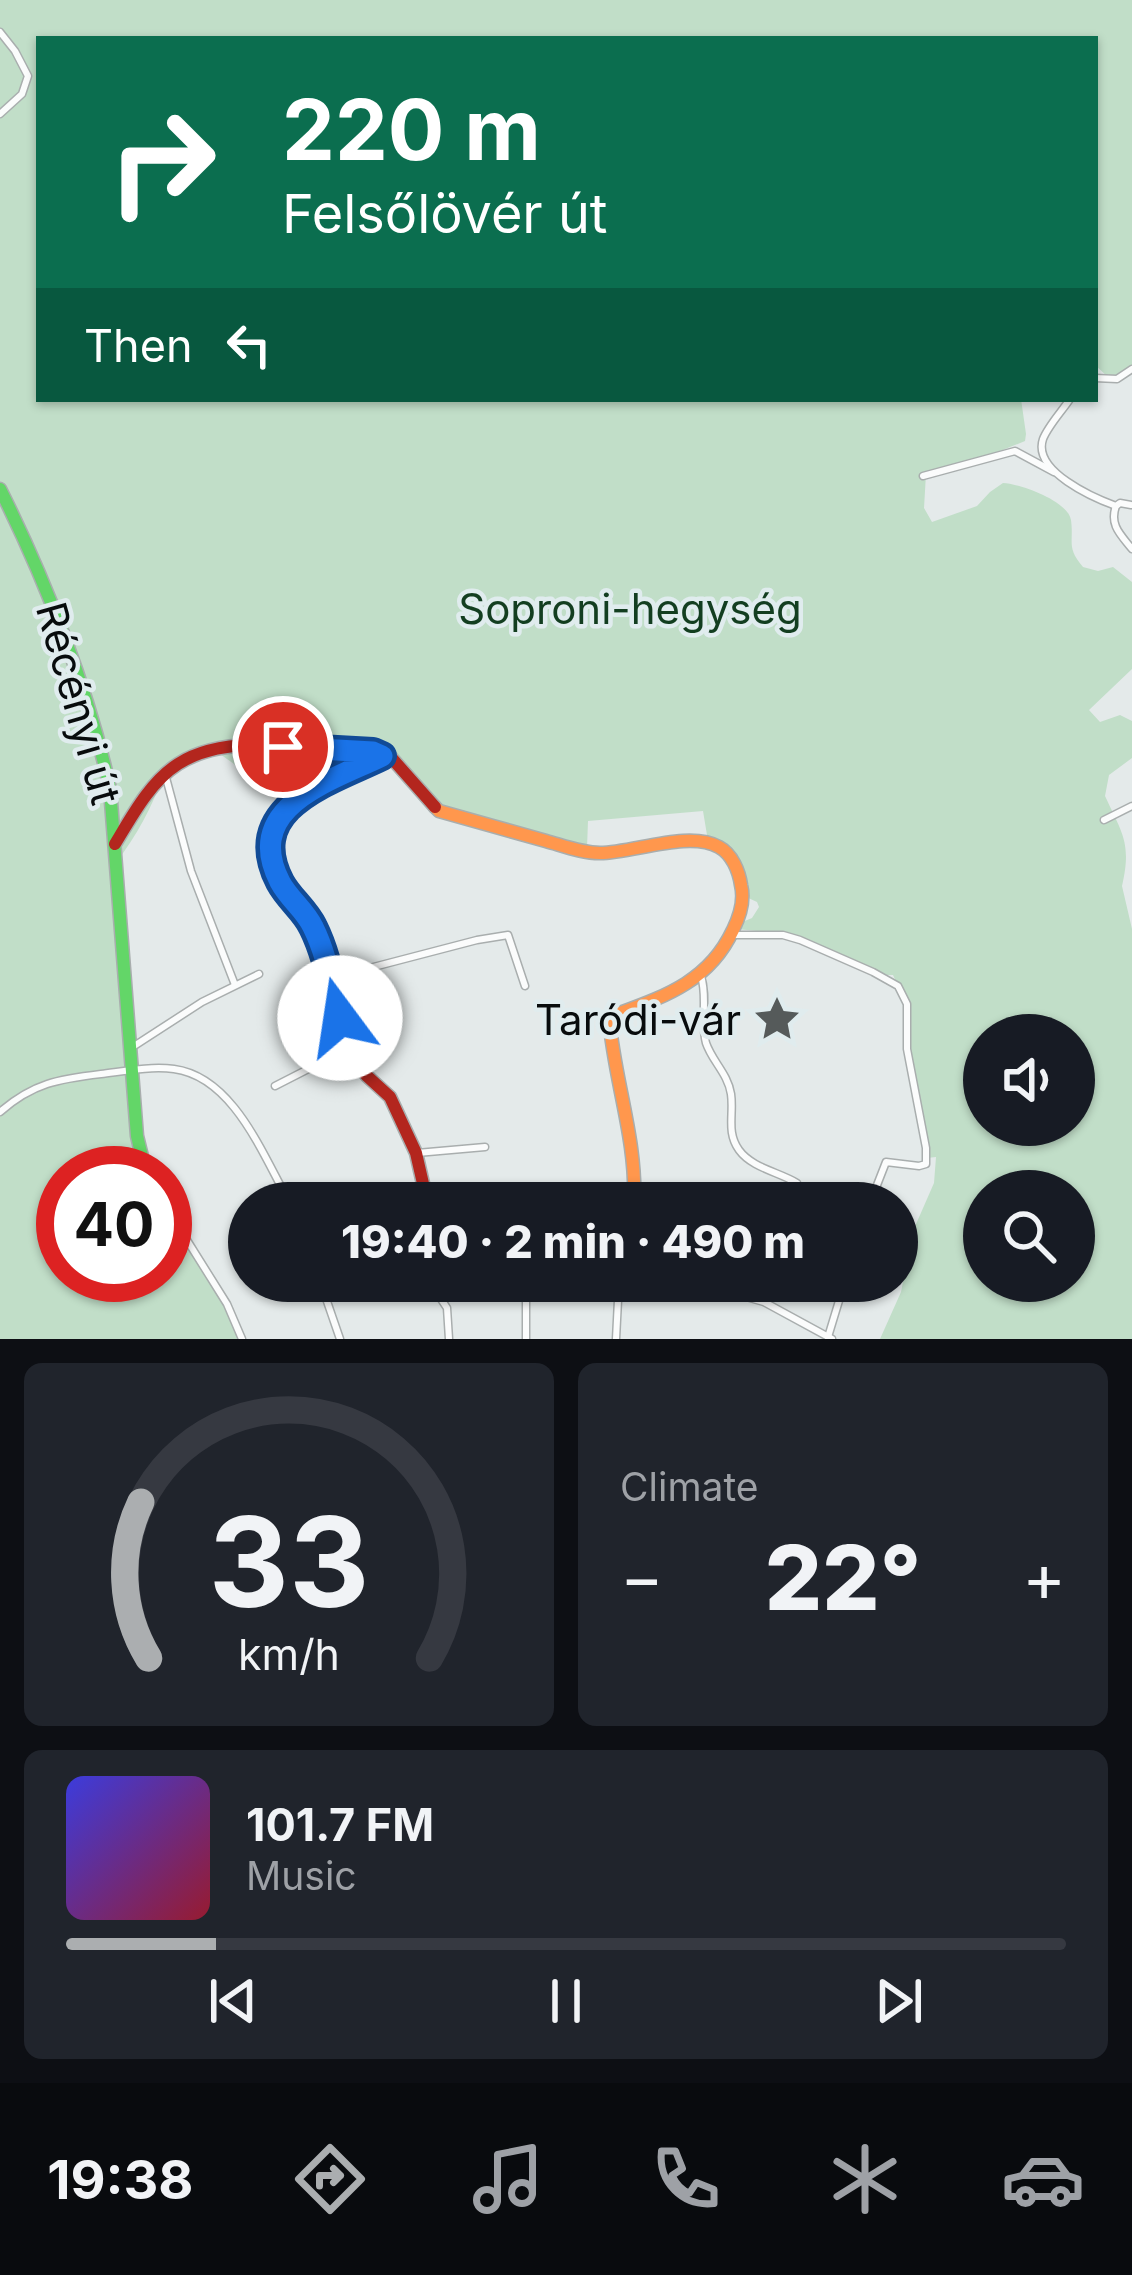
<!DOCTYPE html>
<meta charset="utf-8">
<style>
:root{--surface:#171b24;--page:#20242c;--text:#f1f3f6;--muted:#9ea1a6;--line:#363941;--accent:#abaeb0}
body{margin:0;font-family:Inter,sans-serif;background:var(--page);color:var(--text);height:100vh;display:flex;flex-direction:column;font-size:45px;white-space:nowrap}
*{box-sizing:border-box;margin:0}
p{font-size:39px;color:var(--muted)}
.icon{flex:none;width:66px;height:66px;fill:none;stroke:currentColor;stroke-width:2;stroke-linecap:round;stroke-linejoin:round}
.map{position:relative;height:1339px;overflow:hidden}
.drawer{display:flex;flex-direction:column;gap:24px;padding:24px;background:#0d0f14;flex:1}
.drawer>*{flex:none}
.top-card{position:absolute;left:36px;top:36px;width:1062px;height:366px;border-radius:0px;box-shadow:0 3px 9px #0004;background:#0b6e4f;color:#fff;overflow:hidden}
.fabs{position:absolute;left:963px;top:1014px;display:grid;gap:24px}
.fabs a{display:grid;place-items:center;width:132px;height:132px;border-radius:50%;background:var(--surface);box-shadow:0 3px 9px #0004;font-size:60px}
.speed{position:absolute;left:36px;top:1146px;display:flex;gap:24px;font-size:60px;font-weight:700;text-align:center}
.speed>*{display:grid;place-content:center;width:156px;height:156px;border-radius:50%;background:var(--surface);box-shadow:0 3px 9px #0004;line-height:1}
.speed .limit{border:18px solid #d22;background:#fff;color:#111}
.pin{position:absolute;display:grid;place-items:center;width:102px;height:102px;color:#fff;margin:-51px;border:6px solid #fff;border-radius:50%;box-shadow:0 3px 12px #0007}
.me{position:absolute;width:132px;margin:-66px;rotate:346deg;stroke-linejoin:round;filter:drop-shadow(0 0 9px #0008)}
.turn{display:flex;align-items:center;gap:42px;height:252px;padding:0 48px;font-size:54px}
.turn .icon{width:156px;height:156px;stroke-width:2.5}
.turn b{display:block;font-size:84px;line-height:102px}
.then{display:flex;align-items:center;height:114px;padding:0 48px;background:#0003;gap:24px;font-size:45px}
.big{font-size:90px;font-weight:800;line-height:1.1}
.drawer .tile{flex:1;display:flex;flex-direction:column;justify-content:center;gap:18px;min-width:0;padding:0 42px;border-radius:18px;background:var(--page)}
.drawer .dial{align-items:center;gap:0}
.dial svg{height:312px;overflow:visible;fill:none;stroke:var(--line);stroke-width:7;stroke-linecap:round;text-anchor:middle}
.dial text{fill:var(--text);stroke:none}
.song{display:flex;align-items:center;gap:36px}
.cover{width:144px;height:144px;border-radius:18px;background:linear-gradient(135deg,hsl(240 70% 55%),hsl(350 70% 35%))}
.played{height:12px;border-radius:6px;background:linear-gradient(90deg,var(--accent) 15%,var(--line) 15%)}
.keys{display:flex;justify-content:space-around;direction:ltr}
.heat{display:flex;justify-content:space-between;align-items:center;font-size:66px;direction:ltr}
.drawer .tiles{flex:1;display:grid;gap:24px;grid-template-columns:1fr 1fr}
.tile:last-child{grid-column:span 2}
.trip{position:absolute;left:228px;top:1182px;width:690px;height:120px;border-radius:60px;background:var(--surface);box-shadow:0 3px 9px #0004;font-weight:800;line-height:120px;text-align:center}
.tabs{display:flex;height:192px;justify-content:space-around;align-items:center;background:#090b0e;color:var(--muted)}
.tabs .icon{width:84px;height:84px}
.tabs .current{color:var(--accent)}
.tabs b{font-size:54px;color:var(--text)}
.map>svg:first-child{display:block}
.green{fill:#c1dec8;fill-rule:evenodd}
.lines{fill:none;stroke-linecap:round;stroke-linejoin:round}
.street-casing{stroke:#a9aeae;stroke-width:9}
.fast-casing{stroke:#a9aeae;stroke-width:15}
.slow-casing{stroke:#a9aeae;stroke-width:15}
.jam-casing{stroke:#a9aeae;stroke-width:15}
.street{stroke:#fbfcfc;stroke-width:6}
.fast{stroke:#63d668;stroke-width:12}
.slow{stroke:#ff974d;stroke-width:12}
.jam{stroke:#b3261e;stroke-width:12}
.route-casing{stroke:#114b97;stroke-width:30}
.route{stroke:#1a73e8;stroke-width:21}
.labels{text-anchor:middle;dominant-baseline:central;stroke-width:9;stroke-linejoin:round;paint-order:stroke}
.park-label{font-size:42px;fill:#133e20;stroke:#e0ecee}
.street-label{font-size:42px;fill:#080c0d;stroke:#e0ecee}
.poi-label{font-size:42px;fill:#080c0d;stroke:#e0ecee;text-anchor:end}
</style>
<div class="map">
<svg width="1132" height="1339" viewBox="0 0 1132 1339">
<rect width="100%" height="100%" fill="#e4eaea"/>
<!-- green -->
<path class="green" d="M 0,0 L 1132,0 L 1132,367 L 1117,379 L 1108,377 L 1095,365 L 1095,39 L 39,39 L 39,399 L 1021,399 L 1026,434 L 1025,441 L 973,462 L 926,474 L 924,508 L 932,522 L 977,506 L 990,492 L 1003,483 C 1021,484 1068,501 1071,520 C 1074,543 1066,547 1083,567 L 1098,571 L 1113,567 L 1132,582 L 1132,669 L 1089,710 L 1100,722 L 1120,715 L 1132,721 L 1132,758 L 1109,775 L 1105,796 C 1122,833 1132,843 1122,886 L 1132,929 L 1132,1339 L 880,1339 L 901,1292 L 913,1231 L 934,1183 L 936,1157 L 927,1158 L 905,1048 L 906,1003 L 893,975 L 887,975 L 796,935 L 737,929 L 740,923 L 752,918 L 759,907 L 757,902 L 744,896 L 728,846 L 708,841 L 703,811 L 588,821 L 587,848 L 443,813 L 389,755 L 364,760 L 304,789 L 278,765 L 271,765 L 255,779 L 220,754 L 205,749 L 164,773 C 152,808 137,835 115,864 L 134,1149 L 145,1173 L 63,1173 L 63,1275 L 165,1275 L 165,1211 L 224,1306 L 239,1339 L 0,1339 ZM 984,1035 L 1074,1035 L 1074,1125 L 984,1125 ZM 984,1191 L 1074,1191 L 1074,1281 L 984,1281 Z"/>
<g class="lines">
<defs>
<g id="street">
<path d="M 0,32 L 15,51 L 28,76 L 22,94 L 0,114"/>
<path d="M 1095,378 L 1117,379 L 1132,369"/>
<path d="M 1070,399 C 1062,411 1048,426 1043,439 C 1032,471 1094,498 1116,506 L 1120,503 L 1131,505"/>
<path d="M 923,476 L 1015,451 L 1054,472"/>
<path d="M 1116,506 C 1109,525 1121,535 1132,549"/>
<path d="M 165,774 L 191,871 L 235,985"/>
<path d="M 1104,820 L 1132,806"/>
<path d="M 732,935 L 783,935 L 800,940 L 873,972 L 898,986 L 907,1004 L 907,1049 L 926,1148 L 926,1164 L 919,1166 L 886,1162 L 870,1203"/>
<path d="M 329,975 L 339,976 L 477,940 L 508,935 L 525,986"/>
<path d="M 701,976 C 708,998 700,1021 706,1043 C 712,1061 728,1074 731,1094 C 734,1114 726,1132 739,1150 C 752,1168 779,1172 797,1183"/>
<path d="M 131,1048 L 202,1002 L 259,974"/>
<path d="M 275,1086 L 318,1064 L 351,1055"/>
<path d="M 0,1112 C 33,1083 59,1079 101,1074 C 125,1071 151,1066 174,1069 C 234,1077 263,1156 290,1203"/>
<path d="M 417,1153 L 485,1147"/>
<path d="M 414,1203 L 490,1203"/>
<path d="M 165,1205 L 227,1304 L 242,1339"/>
<path d="M 320,1281 L 340,1339"/>
<path d="M 429,1281 L 447,1308 L 449,1339"/>
<path d="M 690,1281 L 764,1302 L 832,1339"/>
<path d="M 756,1299 L 760,1281"/>
<path d="M 828,1337 L 845,1281"/>
<path d="M 526,1339 L 526,1290"/>
<path d="M 616,1339 L 619,1281"/>
</g>
<path id="fast" d="M 0,489 C 45,579 89,691 110,789 L 137,1136 L 146,1173"/>
<path id="slow" d="M 435,807 L 439,811 C 475,821 510,831 546,841 C 564,846 582,853 600,853 C 633,853 689,830 719,847 C 732,854 739,871 741,885 C 745,901 740,916 733,930 C 708,984 660,998 609,1017 C 614,1080 637,1139 634,1203"/>
<g id="jam">
<path d="M 381,756 L 330,780 L 287,807 L 274,825 L 272,854 L 274,867 L 283,887 L 305,913 L 316,933 L 351,1055 L 367,1076 L 390,1097 L 416,1153 L 427,1201"/>
<path d="M 115,844 C 132,816 150,782 178,764 C 234,728 326,753 389,755 L 435,807"/>
</g>
</defs>
<!-- street casing -->
<use href="#street" class="street-casing"/>
<!-- fast casing -->
<use href="#fast" class="fast-casing"/>
<!-- slow casing -->
<use href="#slow" class="slow-casing"/>
<!-- jam casing -->
<use href="#jam" class="jam-casing"/>
<!-- street -->
<use href="#street" class="street"/>
<!-- fast -->
<use href="#fast" class="fast"/>
<!-- slow -->
<use href="#slow" class="slow"/>
<!-- jam -->
<use href="#jam" class="jam"/>
</g>
<g class="lines">
<defs>
<path id="route" d="M 283,747 L 373,752 L 382,756 C 331,781 241,806 280,882 C 289,899 305,910 313,927 C 327,955 332,987 340,1018"/>
</defs>
<!-- route casing -->
<use href="#route" class="route-casing"/>
<!-- route -->
<use href="#route" class="route"/>
</g>
<!-- icons -->
<defs>
<symbol id="sight-bare" viewBox="-9 -9 18 18"><path d="M0-6L1.8-2.2L6-1.7L2.9 1.2L3.7 5.4L0 3.3L-3.7 5.4L-2.9 1.2L-6-1.7L-1.8-2.2Z" fill="#555a5a" stroke="#e0ecee" stroke-width="2.5" paint-order="stroke"/></symbol>
</defs>
<g fill-rule="evenodd">
<use href="#sight-bare" x="744" y="986" width="66" height="66"/>
</g>
<g class="labels">
<!-- park labels -->
<g class="park-label">
<text x="630" y="608">Soproni-hegység</text>
</g>
<!-- street labels -->
<g class="street-label">
<text transform="translate(79 703) rotate(74)">Récényi út</text>
</g>
<!-- poi labels -->
<g class="poi-label">
<text x="741" y="1019">Taródi-vár</text>
</g>
</g>
</svg>
<div class="fabs">
<a><svg class="icon" aria-label="sound" viewBox="0 0 24 24"><path d="M4 9h4l5-4v14l-5-4H4zM17 9q2 3 0 6"/></svg></a>
<a><svg class="icon" aria-label="search" viewBox="0 0 24 24"><circle cx="10" cy="10" r="6"/><path d="M15 15l6 6"/></svg></a>
</div>
<div class="speed"><div class="limit">40</div></div>
<div class="pin" style="left:283px;top:747px;background:#d93025"><svg class="icon" aria-label="arrive" viewBox="0 0 24 24"><path d="M6 21V4h12l-3 4 3 4H6"/></svg></div>
<svg class="me" style="left:340px;top:1018px" viewBox="-20 -20 40 40"><circle r="19" fill="#fff"/><path d="M0-13L10 11 0 6-10 11z" fill="#1a73e8"/></svg>
<div class="trip">19:40 · 2 min · 490 m</div>
<div class="top-card">
<div class="turn"><svg class="icon" aria-label="right" viewBox="0 0 24 24"><path d="M7 20v-9h11M14 6l5 5-5 5"/></svg><div><b>220 m</b>Felsőlövér út</div></div>
<div class="then">Then<svg class="icon" aria-label="left" viewBox="0 0 24 24"><path d="M17 20v-9H6M10 6l-5 5 5 5"/></svg></div>
</div>
</div>
<section class="drawer">
<div class="tiles">
<div class="tile dial"><svg viewBox="0 0 100 80">
<path d="M14 69A42 42 0 1 1 86 69"/>
<path d="M14 69A42 42 0 0 1 12 29" stroke="#abaeb0"/>
<text x="50" y="56" font-size="32" font-weight="700">33</text>
<text x="50" y="72" font-size="11">km/h</text>
</svg></div>
<div class="tile"><p>Climate</p>
<div class="heat"><a>−</a><b class="big">22°</b><a>+</a></div>
</div>
<div class="tile">
<div class="song"><i class="cover"></i><div><b>101.7 FM</b><p>Music</p></div></div>
<div class="played"></div>
<div class="keys"><svg class="icon" aria-label="previous" viewBox="0 0 24 24"><path d="M18 5L8 12l10 7zM5 5v14"/></svg><svg class="icon" aria-label="pause" viewBox="0 0 24 24"><path d="M8 5v14M16 5v14"/></svg><svg class="icon" aria-label="next" viewBox="0 0 24 24"><path d="M6 5l10 7-10 7zM19 5v14"/></svg></div>
</div>
</div>
</section>
<nav class="tabs">
<b>19:38</b>
<svg class="icon current" aria-label="directions" viewBox="0 0 24 24"><path d="M12 3l9 9-9 9-9-9zM9 14v-3h6M13 9l2 2-2 2"/></svg>
<svg class="icon" aria-label="music" viewBox="0 0 24 24"><path d="M9 18V5l10-2v13"/><circle cx="6" cy="18" r="3"/><circle cx="16" cy="16" r="3"/></svg>
<svg class="icon" aria-label="phone" viewBox="0 0 24 24"><path d="M5 4h4l2 5-3 2q2 4 5 5l2-3 5 2v4C11 20 4 13 5 4z"/></svg>
<svg class="icon" aria-label="climate" viewBox="0 0 24 24"><path d="M12 3v18M4 7l16 10M4 17L20 7"/></svg>
<svg class="icon" aria-label="car" viewBox="0 0 24 24"><path d="M5 17H2v-5l4-1 3-4h7l3 4 3 1v5h-3M9 17h6M6 11h13"/><circle cx="7" cy="17" r="2"/><circle cx="17" cy="17" r="2"/></svg>
</nav>
